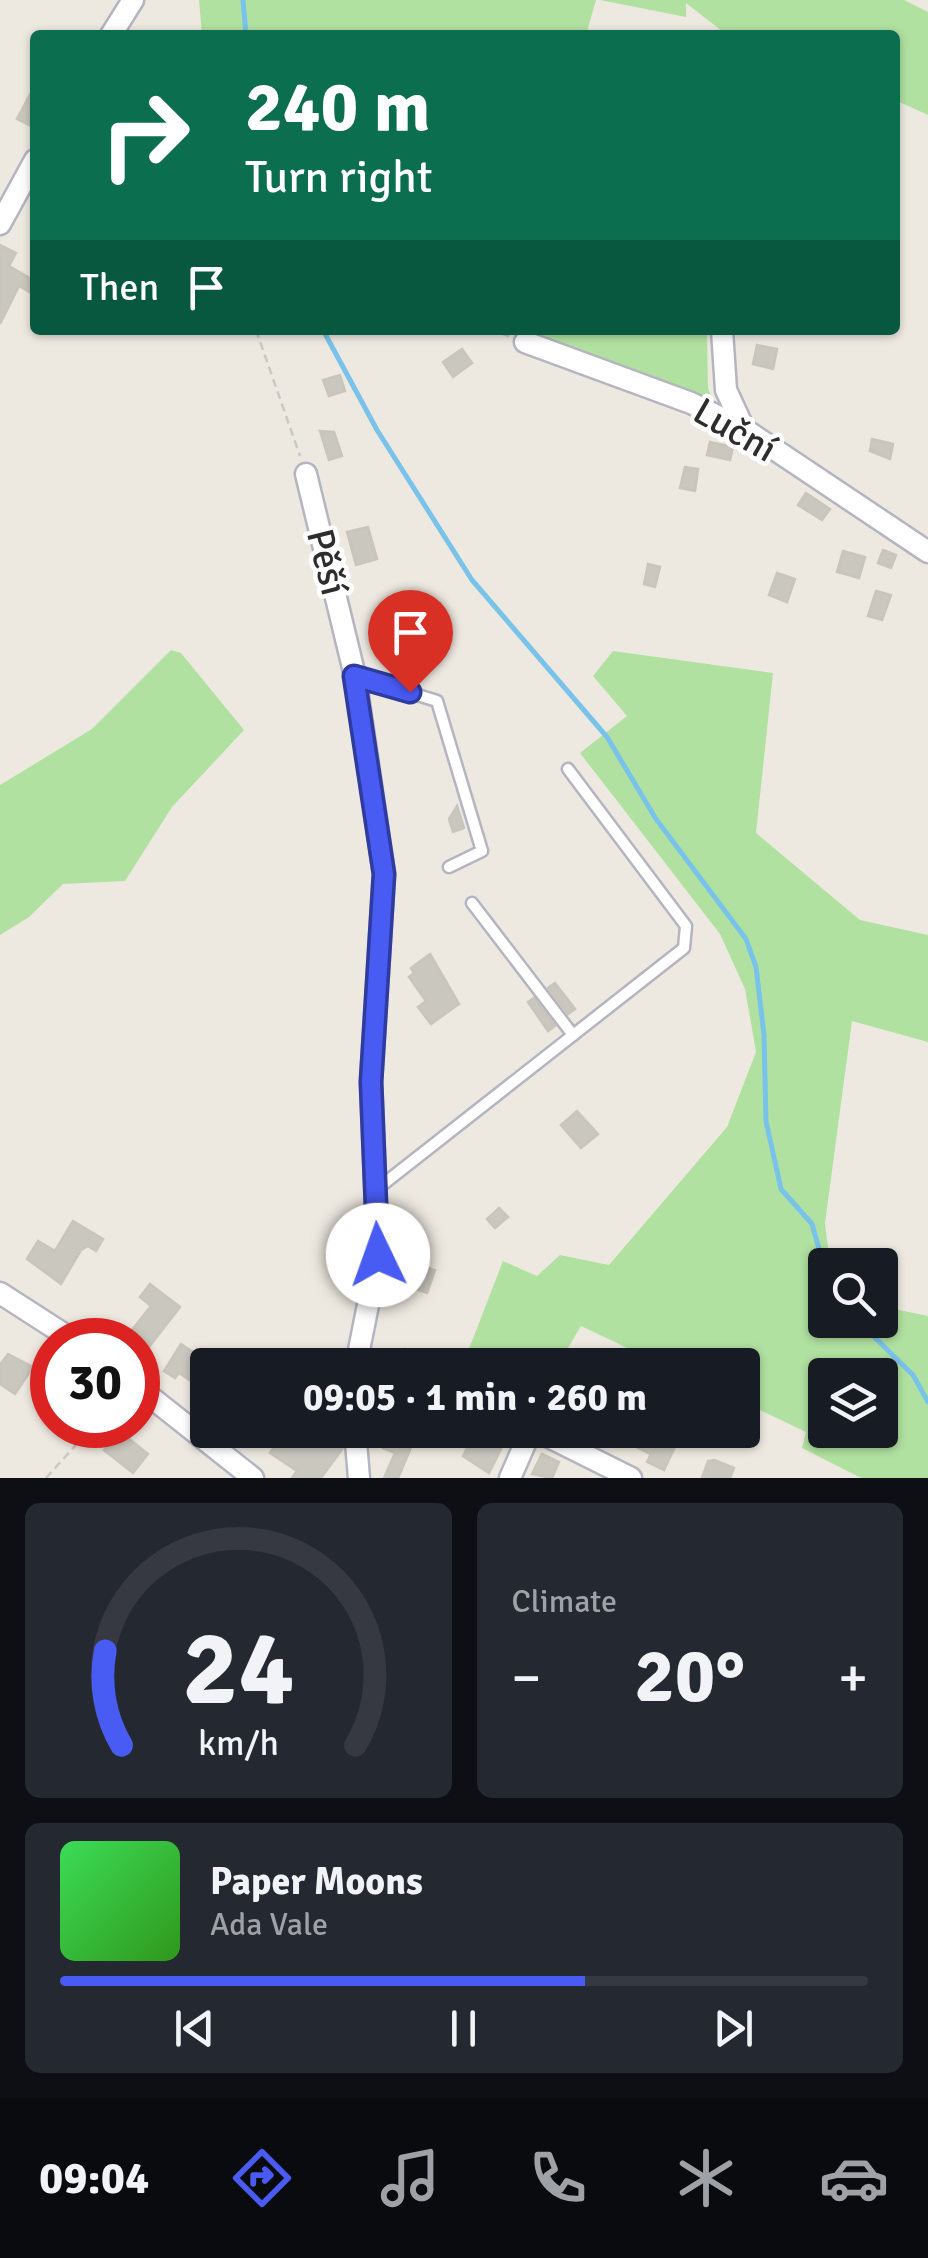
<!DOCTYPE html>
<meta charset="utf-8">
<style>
:root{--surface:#171b24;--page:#242831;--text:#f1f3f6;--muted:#9ea1a6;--line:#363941;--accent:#485bf3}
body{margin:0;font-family:Signika,sans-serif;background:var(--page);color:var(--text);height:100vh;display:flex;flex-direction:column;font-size:38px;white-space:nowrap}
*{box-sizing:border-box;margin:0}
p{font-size:32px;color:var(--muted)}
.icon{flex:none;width:55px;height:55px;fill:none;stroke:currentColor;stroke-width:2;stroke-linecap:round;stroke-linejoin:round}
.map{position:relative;height:1478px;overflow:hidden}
.details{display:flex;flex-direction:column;gap:25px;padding:25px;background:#0d0f14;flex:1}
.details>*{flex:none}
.banner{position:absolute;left:30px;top:30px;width:870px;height:305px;border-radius:10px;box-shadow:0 2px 8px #0004;background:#0b6e4f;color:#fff;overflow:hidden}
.fabs{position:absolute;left:808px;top:1248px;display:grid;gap:20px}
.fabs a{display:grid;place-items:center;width:90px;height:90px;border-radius:10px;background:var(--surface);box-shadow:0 2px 8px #0004;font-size:50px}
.speed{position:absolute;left:30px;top:1318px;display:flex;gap:20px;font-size:50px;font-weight:700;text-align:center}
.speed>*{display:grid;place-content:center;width:130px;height:130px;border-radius:50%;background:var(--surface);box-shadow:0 2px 8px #0004;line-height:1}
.speed .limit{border:15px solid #d22;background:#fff;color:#111}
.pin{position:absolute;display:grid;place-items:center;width:85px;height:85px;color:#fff;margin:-102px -42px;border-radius:50% 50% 50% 0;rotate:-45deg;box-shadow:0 0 10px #0007}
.pin .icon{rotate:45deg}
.me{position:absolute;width:110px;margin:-55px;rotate:357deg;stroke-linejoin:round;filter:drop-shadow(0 0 8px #0008)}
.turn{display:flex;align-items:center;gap:35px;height:210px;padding:0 50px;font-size:45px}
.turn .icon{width:130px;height:130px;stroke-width:2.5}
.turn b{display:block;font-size:70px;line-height:85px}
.then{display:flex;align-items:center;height:95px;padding:0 50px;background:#0003;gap:20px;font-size:38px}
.big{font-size:75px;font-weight:800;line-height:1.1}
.details .tile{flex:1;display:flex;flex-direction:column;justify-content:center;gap:15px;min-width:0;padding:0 35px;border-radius:15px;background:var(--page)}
.details .dial{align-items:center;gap:0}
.dial svg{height:260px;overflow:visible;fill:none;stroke:var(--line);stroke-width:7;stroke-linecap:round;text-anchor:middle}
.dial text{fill:var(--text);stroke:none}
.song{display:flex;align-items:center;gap:30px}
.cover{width:120px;height:120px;border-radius:15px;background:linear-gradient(135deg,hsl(130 70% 55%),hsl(110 70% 35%))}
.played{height:10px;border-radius:5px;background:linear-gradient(90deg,var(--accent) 65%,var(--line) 65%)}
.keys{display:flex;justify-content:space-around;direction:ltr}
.heat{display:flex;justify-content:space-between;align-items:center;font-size:55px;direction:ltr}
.details .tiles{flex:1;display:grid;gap:25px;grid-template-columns:1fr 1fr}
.tile:last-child{grid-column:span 2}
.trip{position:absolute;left:190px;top:1348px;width:570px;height:100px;border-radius:10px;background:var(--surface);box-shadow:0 2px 8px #0004;font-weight:800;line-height:100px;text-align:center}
.tabs{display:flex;height:160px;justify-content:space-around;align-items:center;background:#090b0e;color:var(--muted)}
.tabs .icon{width:70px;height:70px}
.tabs .selected{color:var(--accent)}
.tabs b{font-size:45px;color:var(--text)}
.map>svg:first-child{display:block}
.green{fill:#b1e1a0;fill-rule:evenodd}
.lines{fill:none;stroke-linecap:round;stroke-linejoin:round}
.stream{stroke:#79c3ea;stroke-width:5}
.building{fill:#cac7be;stroke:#c9c5ba;stroke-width:2.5}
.lane-casing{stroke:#b4b5c0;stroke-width:15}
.street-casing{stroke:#b4b5c0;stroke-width:25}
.path{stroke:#c8c8c8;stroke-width:2.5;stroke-dasharray:8 5;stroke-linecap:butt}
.lane{stroke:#fff;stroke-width:10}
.street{stroke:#fff;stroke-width:20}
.route-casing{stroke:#2f3b9e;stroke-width:25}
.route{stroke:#485bf3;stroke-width:18}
.labels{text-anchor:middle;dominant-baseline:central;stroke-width:9;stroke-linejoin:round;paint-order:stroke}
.street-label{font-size:38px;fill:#2d2d2d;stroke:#fff}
</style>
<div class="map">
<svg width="928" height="1478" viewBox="0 0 928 1478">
<rect width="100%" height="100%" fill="#eee9e0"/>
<!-- green -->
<g class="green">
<path d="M 199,0 L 596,0 L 586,35 L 202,35 Z"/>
<path d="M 600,0 L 904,0 L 928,12 L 928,115 L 895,100 L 895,35 L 727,35 L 686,3 L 686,17 Z"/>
<path d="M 522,330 L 707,330 L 708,388 L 718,414 L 534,342 Z"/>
<path d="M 171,650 L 181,653 L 244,730 L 172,807 L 125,881 L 63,884 L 29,917 L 0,935 L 0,785 L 92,729 Z"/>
<path d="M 613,651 L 773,673 L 756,833 L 860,920 L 928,935 L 928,1042 L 852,1021 L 825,1223 L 830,1265 L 825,1265 L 825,1320 L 880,1320 L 880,1306 L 928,1316 L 928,1478 L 861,1478 L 802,1448 L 806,1432 L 743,1402 L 742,1365 L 663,1365 L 581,1326 L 558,1365 L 507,1365 L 467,1354 L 503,1261 L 537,1276 L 560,1255 L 609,1265 L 727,1127 L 756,1052 L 745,989 L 720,934 L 580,753 L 627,716 L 593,676 ZM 880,1375 L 880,1430 L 825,1430 L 825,1375 Z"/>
</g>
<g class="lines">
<!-- stream -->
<g class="stream">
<path d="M 243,0 L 246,35"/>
<path d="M 323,330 L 377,430 L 472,580 L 607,737 L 656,819 L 746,939 L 756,967 L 764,1035 L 766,1121 L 781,1189 L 812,1224 L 825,1270"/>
<path d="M 857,1320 L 913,1375 L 928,1402"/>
</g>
</g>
<!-- building -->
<g class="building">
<path d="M 35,85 L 35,128 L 17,119 Z"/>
<path d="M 0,245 L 16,253 L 9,266 L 35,281 L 35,295 L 19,286 L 0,324 Z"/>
<path d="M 757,345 L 777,349 L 773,369 L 753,364 Z"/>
<path d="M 462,349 L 472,363 L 453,377 L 443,362 Z"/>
<path d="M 340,375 L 345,391 L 329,396 L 323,380 Z"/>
<path d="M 320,431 L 334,432 L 342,456 L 329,460 Z"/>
<path d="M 872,439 L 893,444 L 890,459 L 870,451 Z"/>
<path d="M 710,442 L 733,447 L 730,460 L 707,455 Z"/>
<path d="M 685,467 L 698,469 L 695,491 L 680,488 Z"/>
<path d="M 806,493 L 830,509 L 822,520 L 798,505 Z"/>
<path d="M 368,527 L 377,559 L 356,565 L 347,532 Z"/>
<path d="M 883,550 L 896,555 L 891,568 L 878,563 Z"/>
<path d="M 843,551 L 865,557 L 859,578 L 837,572 Z"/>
<path d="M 648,564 L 660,567 L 655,587 L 644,584 Z"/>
<path d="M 777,573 L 795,579 L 787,602 L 769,595 Z"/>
<path d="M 876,591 L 891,595 L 882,620 L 868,616 Z"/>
<path d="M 457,806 L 464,828 L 453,832 L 449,819 Z"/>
<path d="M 430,954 L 459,1004 L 431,1024 L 418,1007 L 426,1001 L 409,977 L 414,973 L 411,968 Z"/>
<path d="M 555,983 L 575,1009 L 568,1014 L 548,988 Z"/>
<path d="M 534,998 L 555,1026 L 548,1031 L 528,1002 Z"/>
<path d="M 577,1111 L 598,1134 L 581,1148 L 561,1125 Z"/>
<path d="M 499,1208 L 508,1217 L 495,1228 L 487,1219 Z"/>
<path d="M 73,1221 L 103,1239 L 96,1251 L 88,1246 L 81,1250 L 61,1284 L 27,1259 L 38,1241 L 55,1251 Z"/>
<path d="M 412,1263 L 435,1270 L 427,1293 L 404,1285 Z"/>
<path d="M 150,1284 L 180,1307 L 138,1361 L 138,1340 L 124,1340 L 151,1306 L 140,1297 Z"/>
<path d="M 181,1344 L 211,1364 L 197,1385 L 179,1373 L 175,1378 L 164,1371 Z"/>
<path d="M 405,1349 L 444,1364 L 444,1365 L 399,1365 Z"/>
<path d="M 8,1354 L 33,1367 L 15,1394 L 0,1384 L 0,1365 Z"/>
<path d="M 260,1430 L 324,1430 L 343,1448 L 321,1478 L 292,1478 L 297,1471 L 270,1453 L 276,1444 Z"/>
<path d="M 119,1431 L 148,1454 L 133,1473 L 104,1450 Z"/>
<path d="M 390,1433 L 413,1443 L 398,1478 L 384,1478 L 395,1453 L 383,1448 Z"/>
<path d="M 474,1434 L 501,1449 L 489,1473 L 463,1456 Z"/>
<path d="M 644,1436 L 674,1449 L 664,1470 L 647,1462 L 651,1454 L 638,1448 Z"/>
<path d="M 542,1454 L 559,1462 L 552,1478 L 532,1474 Z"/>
<path d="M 714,1460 L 734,1468 L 730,1478 L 702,1478 L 708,1461 Z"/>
</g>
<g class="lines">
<defs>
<g id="lane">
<path d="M 356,676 L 437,701 L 482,851 L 449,867"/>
<path d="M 472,903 L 573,1035"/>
<path d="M 377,1189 L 684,948 L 686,926 L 568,769"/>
</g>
<g id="street">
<path d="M 111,35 L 133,0"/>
<path d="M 0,224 L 35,160"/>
<path d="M 722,330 L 726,390 L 744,429"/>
<path d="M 525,342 L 691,403 L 744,429 L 928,552"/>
<path d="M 306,474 L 355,676 L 384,874 L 371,1082 L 378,1255 L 356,1365"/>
<path d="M 0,1293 L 73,1340"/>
<path d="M 138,1387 L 253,1478"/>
<path d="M 355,1430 L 359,1478"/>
<path d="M 535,1430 L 631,1478"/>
<path d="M 510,1478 L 531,1430"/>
</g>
</defs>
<!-- lane casing -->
<use href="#lane" class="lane-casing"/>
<!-- street casing -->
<use href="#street" class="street-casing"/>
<!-- path -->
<g class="path">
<path d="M 256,330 L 300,456"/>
<path d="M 490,330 L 509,336"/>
<path d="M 46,1478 L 94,1425"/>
</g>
<!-- lane -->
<use href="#lane" class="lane"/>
<!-- street -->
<use href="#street" class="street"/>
</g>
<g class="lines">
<defs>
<path id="route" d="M 378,1255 L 371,1082 L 384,874 L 354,676 L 410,692"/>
</defs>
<!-- route casing -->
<use href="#route" class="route-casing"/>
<!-- route -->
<use href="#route" class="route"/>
</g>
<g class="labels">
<!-- street labels -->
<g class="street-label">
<text transform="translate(735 430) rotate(30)">Luční</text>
<text transform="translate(327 562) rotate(76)">Pěší</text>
</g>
</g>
</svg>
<div class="fabs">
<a><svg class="icon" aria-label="search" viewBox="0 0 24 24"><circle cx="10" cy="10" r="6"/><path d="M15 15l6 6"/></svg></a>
<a><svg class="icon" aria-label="layers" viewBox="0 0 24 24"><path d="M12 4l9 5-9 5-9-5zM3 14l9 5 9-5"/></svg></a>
</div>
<div class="speed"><div class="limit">30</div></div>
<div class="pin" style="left:410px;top:692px;background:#d93025"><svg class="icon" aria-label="arrive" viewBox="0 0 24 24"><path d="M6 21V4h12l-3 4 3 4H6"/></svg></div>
<svg class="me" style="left:378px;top:1255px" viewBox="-20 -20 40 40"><circle r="19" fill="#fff"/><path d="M0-13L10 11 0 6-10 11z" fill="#485bf3"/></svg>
<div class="trip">09:05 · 1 min · 260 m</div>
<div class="banner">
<div class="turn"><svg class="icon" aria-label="right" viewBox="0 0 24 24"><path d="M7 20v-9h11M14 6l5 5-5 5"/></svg><div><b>240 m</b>Turn right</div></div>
<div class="then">Then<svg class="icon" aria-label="arrive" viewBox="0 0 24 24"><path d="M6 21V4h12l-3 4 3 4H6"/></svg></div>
</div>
</div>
<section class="details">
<div class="tiles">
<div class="tile dial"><svg viewBox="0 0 100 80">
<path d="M14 69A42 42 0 1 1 86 69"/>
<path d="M14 69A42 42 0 0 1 9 40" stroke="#485bf3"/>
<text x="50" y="56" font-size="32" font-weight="700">24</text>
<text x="50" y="72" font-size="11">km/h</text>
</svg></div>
<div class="tile"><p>Climate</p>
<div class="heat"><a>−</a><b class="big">20°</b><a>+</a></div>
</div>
<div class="tile">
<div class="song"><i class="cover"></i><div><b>Paper Moons</b><p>Ada Vale</p></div></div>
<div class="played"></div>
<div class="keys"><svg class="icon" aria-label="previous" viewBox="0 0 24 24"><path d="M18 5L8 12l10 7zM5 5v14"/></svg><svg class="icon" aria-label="pause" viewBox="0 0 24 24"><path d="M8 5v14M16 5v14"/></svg><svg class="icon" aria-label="next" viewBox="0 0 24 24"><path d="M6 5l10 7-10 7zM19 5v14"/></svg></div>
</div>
</div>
</section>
<nav class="tabs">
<b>09:04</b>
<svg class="icon selected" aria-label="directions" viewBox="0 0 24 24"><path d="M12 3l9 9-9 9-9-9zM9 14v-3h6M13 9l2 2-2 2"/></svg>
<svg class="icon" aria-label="music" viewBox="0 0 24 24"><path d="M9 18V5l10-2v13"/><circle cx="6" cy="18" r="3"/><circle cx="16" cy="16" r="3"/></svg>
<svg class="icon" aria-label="phone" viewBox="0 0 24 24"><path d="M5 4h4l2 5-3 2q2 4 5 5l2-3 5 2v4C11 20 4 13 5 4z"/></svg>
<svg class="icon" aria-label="climate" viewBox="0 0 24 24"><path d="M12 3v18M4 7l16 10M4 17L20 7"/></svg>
<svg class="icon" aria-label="car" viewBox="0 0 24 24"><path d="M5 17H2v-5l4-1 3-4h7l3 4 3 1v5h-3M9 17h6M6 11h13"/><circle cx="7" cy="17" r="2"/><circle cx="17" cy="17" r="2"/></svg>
</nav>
